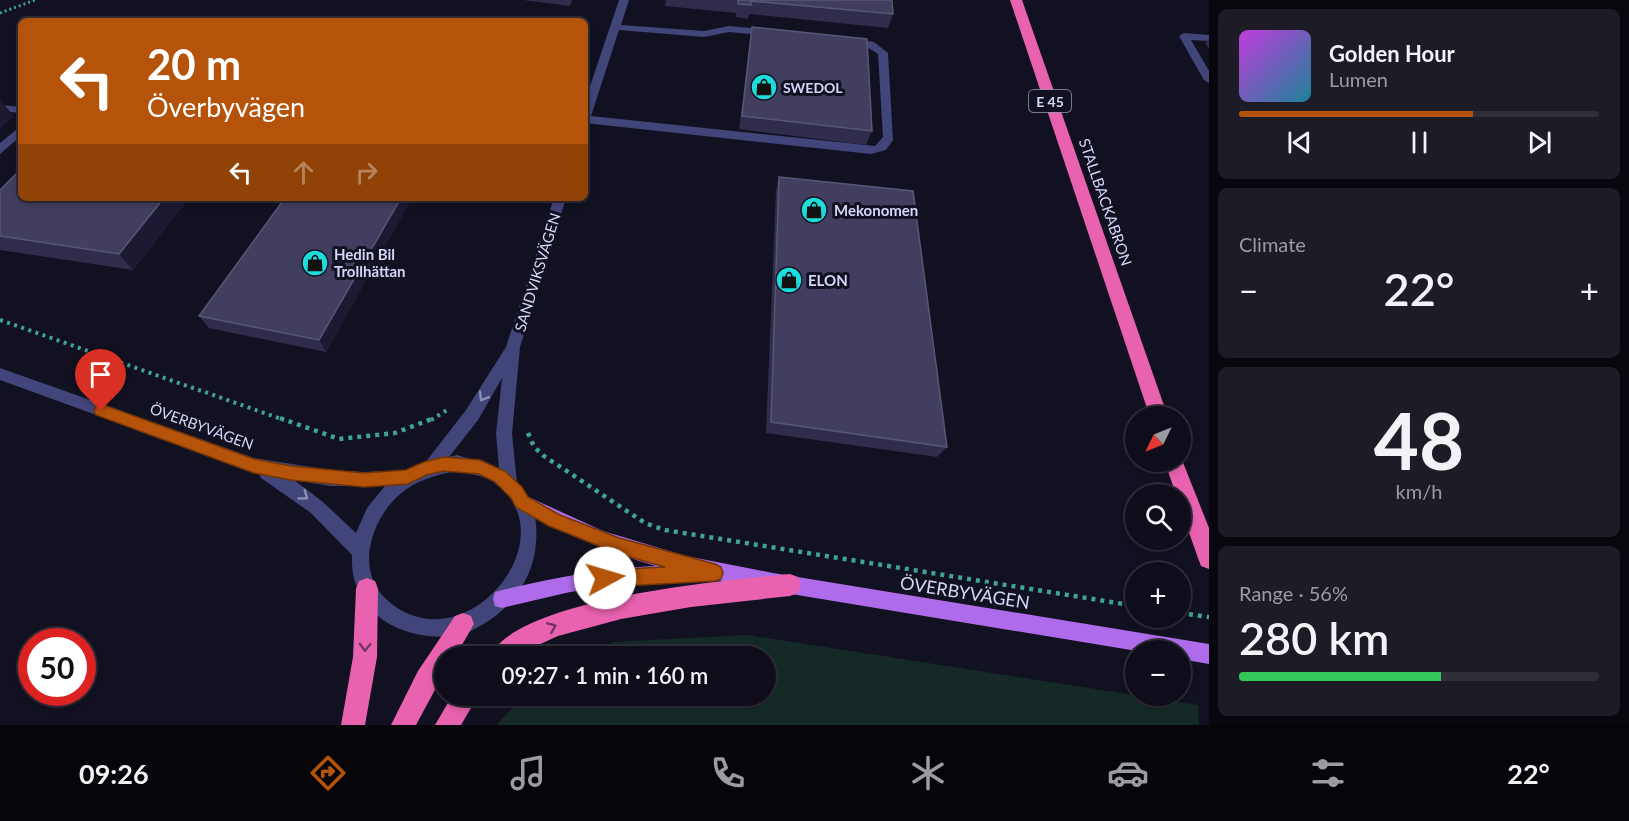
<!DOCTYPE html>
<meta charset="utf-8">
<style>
:root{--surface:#0e0d19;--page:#1c1b26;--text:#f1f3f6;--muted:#9b9ca2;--line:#2e2d38;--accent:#b45309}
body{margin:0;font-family:Lato,sans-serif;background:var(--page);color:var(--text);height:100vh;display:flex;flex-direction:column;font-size:22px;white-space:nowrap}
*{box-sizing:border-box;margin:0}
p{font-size:20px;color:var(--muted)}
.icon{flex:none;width:33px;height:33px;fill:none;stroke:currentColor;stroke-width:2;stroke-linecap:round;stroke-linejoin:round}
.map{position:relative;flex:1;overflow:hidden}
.side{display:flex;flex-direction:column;gap:9px;padding:9px;background:#08070e;width:420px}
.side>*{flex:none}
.banner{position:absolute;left:18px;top:18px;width:570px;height:183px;border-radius:9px;box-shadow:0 3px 9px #0003,0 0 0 2px var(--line);background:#b45309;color:#fff;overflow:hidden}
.needle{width:39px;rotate:227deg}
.tools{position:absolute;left:1125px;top:406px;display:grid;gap:12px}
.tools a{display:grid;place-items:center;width:66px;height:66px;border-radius:50%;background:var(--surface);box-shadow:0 3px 9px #0003,0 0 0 2px var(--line);font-size:30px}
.speed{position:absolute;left:18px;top:628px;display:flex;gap:12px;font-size:30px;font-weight:700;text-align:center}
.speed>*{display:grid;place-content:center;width:78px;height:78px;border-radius:50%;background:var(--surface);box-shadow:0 3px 9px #0003,0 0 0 2px var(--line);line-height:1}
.speed .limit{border:9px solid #d22;background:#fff;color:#111}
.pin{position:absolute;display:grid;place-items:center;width:51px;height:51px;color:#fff;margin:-62px -26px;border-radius:50% 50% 50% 0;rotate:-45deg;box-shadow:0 0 6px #0007}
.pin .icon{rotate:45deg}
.me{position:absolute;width:66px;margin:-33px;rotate:84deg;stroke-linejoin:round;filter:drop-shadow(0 0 4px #0008)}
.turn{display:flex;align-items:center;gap:21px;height:126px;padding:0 30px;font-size:27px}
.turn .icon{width:78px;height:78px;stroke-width:2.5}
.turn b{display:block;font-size:42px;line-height:51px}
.lanes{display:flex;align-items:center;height:57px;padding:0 30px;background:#0003;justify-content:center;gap:30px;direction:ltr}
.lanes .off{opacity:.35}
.big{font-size:45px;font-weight:600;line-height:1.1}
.side .widget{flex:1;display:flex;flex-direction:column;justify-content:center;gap:9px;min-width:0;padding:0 21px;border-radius:9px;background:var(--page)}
.side .dial{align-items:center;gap:0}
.dial b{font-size:78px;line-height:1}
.song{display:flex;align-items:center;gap:18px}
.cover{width:72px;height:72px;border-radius:9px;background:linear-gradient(135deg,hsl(290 70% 55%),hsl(190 70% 35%))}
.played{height:6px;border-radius:3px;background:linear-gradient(90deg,var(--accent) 65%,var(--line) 65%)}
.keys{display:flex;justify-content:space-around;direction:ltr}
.heat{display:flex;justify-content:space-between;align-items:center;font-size:33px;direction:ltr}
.charge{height:9px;border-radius:4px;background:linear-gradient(90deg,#34c759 56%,var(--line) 0)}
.trip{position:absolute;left:434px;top:646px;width:342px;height:60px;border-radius:30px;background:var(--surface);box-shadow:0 3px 9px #0003,0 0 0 2px var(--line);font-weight:600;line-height:60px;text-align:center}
.dock{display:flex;height:96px;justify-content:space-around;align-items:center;background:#06050a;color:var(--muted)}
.dock .icon{width:42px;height:42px}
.dock .active{color:var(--accent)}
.dock b{font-size:27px;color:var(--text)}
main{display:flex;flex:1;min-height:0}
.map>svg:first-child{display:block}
.green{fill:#152a27}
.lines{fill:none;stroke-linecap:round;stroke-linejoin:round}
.path-far2{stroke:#3fa494;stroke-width:3;stroke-dasharray:2 3;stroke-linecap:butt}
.path-far1{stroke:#3fa494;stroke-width:4;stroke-dasharray:3 4.5;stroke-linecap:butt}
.path{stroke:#3fa494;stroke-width:4.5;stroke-dasharray:4 5;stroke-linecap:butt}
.minor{fill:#424579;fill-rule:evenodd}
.major{fill:#ae6cea;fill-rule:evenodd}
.highway{fill:#e962b0;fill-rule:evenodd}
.wall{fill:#2f2c4c}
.shaded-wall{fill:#1c1933}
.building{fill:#413e5f;stroke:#585677;stroke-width:1.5}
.oneway{stroke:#8c8eb9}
.oneway2{stroke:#733561}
.route{fill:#b45309;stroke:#753606;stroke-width:1.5}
.labels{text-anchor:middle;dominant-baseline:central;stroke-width:6;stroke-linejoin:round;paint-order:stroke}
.far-poi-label{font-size:14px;font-weight:bold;fill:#d7d6f9;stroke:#121121;text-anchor:start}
.shield{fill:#121121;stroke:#9c9bb8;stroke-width:1.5}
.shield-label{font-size:14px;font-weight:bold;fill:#d7d6f9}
.street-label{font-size:15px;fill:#d7d6f9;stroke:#121121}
.poi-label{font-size:15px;font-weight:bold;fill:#d7d6f9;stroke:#121121;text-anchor:start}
.near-street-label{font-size:18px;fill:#d7d6f9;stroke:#121121}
</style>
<main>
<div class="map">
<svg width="1209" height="725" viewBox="0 0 1209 725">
<rect width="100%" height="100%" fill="#121121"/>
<!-- green -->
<path class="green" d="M 747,635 L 1198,705 L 1199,725 L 497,725 L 522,696 L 765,696 L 765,657 L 587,657 L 613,642 Z"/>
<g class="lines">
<!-- path-far2 -->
<path class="path-far2" d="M 0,13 L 35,0"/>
<!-- path-far1 -->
<g class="path-far1">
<path d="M 0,320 L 284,420"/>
<path d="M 431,420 L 447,410"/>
</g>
<!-- path -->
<g class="path">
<path d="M 280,418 L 339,439 L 395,433 L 434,418"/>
<path d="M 528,433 L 534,447 L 544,456 L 645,523 L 665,530 L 1136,606"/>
<path d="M 1180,613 L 1209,617"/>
</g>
<!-- minor -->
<g class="minor">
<path d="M 619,0 L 629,0 L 621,25 L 704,31 L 729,26 L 771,30 L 776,33 L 771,36 L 729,32 L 704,37 L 619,30 L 591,116 L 875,146 L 883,137 L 878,54 L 867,47 L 844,43 L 844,39 L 848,38 L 874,42 L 888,53 L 893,140 L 886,150 L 871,154 L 585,123 L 585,101 Z"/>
<path d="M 1184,33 L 1209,35 L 1209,41 L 1191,40 L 1209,71 L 1209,83 L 1204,80 L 1179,36 Z"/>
<path d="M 0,105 L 21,107 L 21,113 L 0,111 Z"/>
<path d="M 21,126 L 21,136 L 0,154 L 0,143 Z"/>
<path d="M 554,198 L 566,198 L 520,347 L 512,434 L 517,483 C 533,498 538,521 536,542 C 534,577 512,609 480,626 C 474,629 467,634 460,635 C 406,644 349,615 352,555 L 311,513 L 261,478 L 259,474 L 0,380 L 0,368 L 254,458 L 330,470 L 364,472 L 409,470 L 425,463 L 466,410 L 506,347 ZM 502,378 L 496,434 L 499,468 L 457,455 L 449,457 L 478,420 ZM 457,471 C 467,474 483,475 492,481 C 574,535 463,670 386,599 C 355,570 371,520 399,495 C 416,480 436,475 457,471 ZM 294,480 L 330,486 L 385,486 L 367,508 L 356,533 L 323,502 Z"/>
</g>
<!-- major -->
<path class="major" d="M 522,494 L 603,531 L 686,556 L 773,573 L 1209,644 L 1209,664 L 1180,659 L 1180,651 L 1137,651 L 773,591 L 707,578 L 700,582 L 623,585 L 570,592 L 502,608 L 495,606 L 493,599 L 495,592 L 502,590 C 554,578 603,568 656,566 C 607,552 561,532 516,508 L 513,502 L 516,496 Z"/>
<!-- highway -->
<g class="highway">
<path d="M 1010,0 L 1022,0 L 1168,417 L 1150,417 Z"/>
<path d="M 1180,455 L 1209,528 L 1209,569 L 1201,566 L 1198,558 L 1180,507 L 1180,495 L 1176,495 L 1165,462 L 1180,462 Z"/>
<path d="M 790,574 L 798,577 L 801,585 L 798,593 L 790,596 L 691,607 L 621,619 L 558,636 L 536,646 L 521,657 L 490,657 C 515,598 730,580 790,574 Z"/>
<path d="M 367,578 L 375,581 L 378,589 L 377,657 L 365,725 L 341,725 L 353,657 L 356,589 L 359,581 Z"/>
<path d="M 463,613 L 471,616 L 474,624 L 455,657 L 444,657 L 444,673 L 416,725 L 391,725 L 418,671 L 455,616 Z"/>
<path d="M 452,696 L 478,696 L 461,725 L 435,725 Z"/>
</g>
</g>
<!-- wall -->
<g class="wall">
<path d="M 523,0 L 572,0 L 570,6 Z"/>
<path d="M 666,0 L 892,0 L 893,14 L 888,28 L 749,14 L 748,19 L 736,17 L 736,13 L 665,6 Z"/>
<path d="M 752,27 L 872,131 L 866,145 L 739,129 L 750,41 Z"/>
<path d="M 1209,39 L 1209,49 L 1205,43 Z"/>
<path d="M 779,177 L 947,447 L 937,457 L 766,433 L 776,190 Z"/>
<path d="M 0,190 L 21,198 L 189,198 L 133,270 L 0,250 Z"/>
<path d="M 285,198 L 412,198 L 326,352 L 209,328 L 199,316 Z"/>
</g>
<!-- shaded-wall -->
<g class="shaded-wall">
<path d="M 0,100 L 14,116 L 0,129 Z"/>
<path d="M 164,198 L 189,198 L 133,270 L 119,254 Z"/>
<path d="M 401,198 L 412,198 L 326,352 L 319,340 Z"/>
</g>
<!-- building -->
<g class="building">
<path d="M 738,0 L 892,0 L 893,14 L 751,1 L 751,5 L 738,4 Z"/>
<path d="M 752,27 L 867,39 L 872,131 L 742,116 Z"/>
<path d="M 21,169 L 21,198 L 164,198 L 119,254 L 0,236 L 0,190 Z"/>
<path d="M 779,177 L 913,191 L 947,447 L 771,422 Z"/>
<path d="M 285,198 L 401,198 L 319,340 L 199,316 Z"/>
</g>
<!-- one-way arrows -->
<defs><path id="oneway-chevron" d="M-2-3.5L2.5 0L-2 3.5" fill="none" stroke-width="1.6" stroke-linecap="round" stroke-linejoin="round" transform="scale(1.5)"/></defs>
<g class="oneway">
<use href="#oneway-chevron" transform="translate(483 397) rotate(121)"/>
<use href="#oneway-chevron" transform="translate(304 496) rotate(36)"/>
</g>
<g class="oneway2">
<use href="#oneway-chevron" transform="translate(552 627) rotate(-23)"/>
<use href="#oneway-chevron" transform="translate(365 647) rotate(92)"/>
</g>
<!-- route -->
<path class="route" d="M 101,404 L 254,459 L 291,466 L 364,473 L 406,470 L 424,462 L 444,457 L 480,460 L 506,472 L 522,487 L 528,497 L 560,515 L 619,538 L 715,564 L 721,567 L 723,573 L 721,579 L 715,581 L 605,587 L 599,584 L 597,578 L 599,573 L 605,570 L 665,567 L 619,554 L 549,526 L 516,507 L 511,498 L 495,482 L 479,474 L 444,471 L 426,475 L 408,484 L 364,487 L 291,480 L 254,473 L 96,415 L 94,411 L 96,406 Z"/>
<!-- icons -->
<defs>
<symbol id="shop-disc" viewBox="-11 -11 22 22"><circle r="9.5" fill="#1fdcdc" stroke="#121121"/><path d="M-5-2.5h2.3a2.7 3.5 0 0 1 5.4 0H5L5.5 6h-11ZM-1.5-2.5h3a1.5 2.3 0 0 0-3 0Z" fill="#111"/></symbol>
</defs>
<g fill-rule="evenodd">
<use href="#shop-disc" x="749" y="72" width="30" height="30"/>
<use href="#shop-disc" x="799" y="195" width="30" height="30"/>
<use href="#shop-disc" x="300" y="248" width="30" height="30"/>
<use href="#shop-disc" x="774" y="265" width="30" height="30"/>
</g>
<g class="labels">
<!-- far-poi labels -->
<g class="far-poi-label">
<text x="783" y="87">SWEDOL</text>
</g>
<!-- shield labels -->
<rect class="shield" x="1029" y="90" width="42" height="22" rx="4.5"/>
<g class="shield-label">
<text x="1050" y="101">E 45</text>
</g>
<!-- street labels -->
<g class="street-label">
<text transform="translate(1106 202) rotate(71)">STALLBACKABRON</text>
<text transform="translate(537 272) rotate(-73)">SANDVIKSVÄGEN</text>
<text transform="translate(202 426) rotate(20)">ÖVERBYVÄGEN</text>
</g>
<!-- poi labels -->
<g class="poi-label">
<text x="834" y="210">Mekonomen</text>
<text x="334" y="254">Hedin Bil<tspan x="334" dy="17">Trollhättan</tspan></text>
<text x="808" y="280">ELON</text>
</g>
<!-- near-street labels -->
<g class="near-street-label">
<text transform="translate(965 592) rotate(9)">ÖVERBYVÄGEN</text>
</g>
</g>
</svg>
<div class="tools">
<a><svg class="needle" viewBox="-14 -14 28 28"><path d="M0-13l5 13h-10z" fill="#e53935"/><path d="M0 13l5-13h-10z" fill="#9b9ca2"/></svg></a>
<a><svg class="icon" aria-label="search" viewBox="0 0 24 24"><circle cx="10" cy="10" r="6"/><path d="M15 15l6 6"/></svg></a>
<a>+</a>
<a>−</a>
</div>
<div class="speed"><div class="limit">50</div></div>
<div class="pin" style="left:101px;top:411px;background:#d93025"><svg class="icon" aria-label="arrive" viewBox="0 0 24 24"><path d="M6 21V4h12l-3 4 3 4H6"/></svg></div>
<svg class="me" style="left:605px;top:578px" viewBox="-20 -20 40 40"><circle r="19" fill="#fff"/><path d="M0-13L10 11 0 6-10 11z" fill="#b45309"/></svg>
<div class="trip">09:27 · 1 min · 160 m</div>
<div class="banner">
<div class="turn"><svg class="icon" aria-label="left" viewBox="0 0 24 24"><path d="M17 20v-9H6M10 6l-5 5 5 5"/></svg><div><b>20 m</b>Överbyvägen</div></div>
<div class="lanes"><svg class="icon" aria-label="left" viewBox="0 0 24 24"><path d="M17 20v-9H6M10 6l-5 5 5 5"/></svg><svg class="icon off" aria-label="ahead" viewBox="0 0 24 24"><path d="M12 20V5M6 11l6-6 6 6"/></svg><svg class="icon off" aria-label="right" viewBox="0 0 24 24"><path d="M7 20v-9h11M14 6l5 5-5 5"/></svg></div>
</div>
</div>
<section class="side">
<div class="widget">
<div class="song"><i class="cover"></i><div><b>Golden Hour</b><p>Lumen</p></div></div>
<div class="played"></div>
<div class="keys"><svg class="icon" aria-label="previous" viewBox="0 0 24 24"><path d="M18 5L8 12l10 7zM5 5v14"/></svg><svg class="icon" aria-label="pause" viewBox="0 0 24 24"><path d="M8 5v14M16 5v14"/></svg><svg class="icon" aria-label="next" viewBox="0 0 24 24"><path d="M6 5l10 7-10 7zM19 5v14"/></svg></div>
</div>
<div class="widget"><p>Climate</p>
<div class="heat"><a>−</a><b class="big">22°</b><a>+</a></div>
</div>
<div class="widget dial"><b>48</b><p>km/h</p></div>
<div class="widget"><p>Range · 56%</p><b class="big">280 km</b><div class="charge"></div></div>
</section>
</main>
<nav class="dock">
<b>09:26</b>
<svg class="icon active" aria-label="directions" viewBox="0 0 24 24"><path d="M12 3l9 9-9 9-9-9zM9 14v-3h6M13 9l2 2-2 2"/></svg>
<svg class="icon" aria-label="music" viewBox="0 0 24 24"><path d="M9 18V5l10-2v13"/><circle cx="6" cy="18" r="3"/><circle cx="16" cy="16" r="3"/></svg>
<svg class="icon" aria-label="phone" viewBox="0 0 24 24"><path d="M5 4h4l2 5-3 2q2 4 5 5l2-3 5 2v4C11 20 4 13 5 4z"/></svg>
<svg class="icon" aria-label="climate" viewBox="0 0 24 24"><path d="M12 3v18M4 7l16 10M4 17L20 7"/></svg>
<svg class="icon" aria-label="car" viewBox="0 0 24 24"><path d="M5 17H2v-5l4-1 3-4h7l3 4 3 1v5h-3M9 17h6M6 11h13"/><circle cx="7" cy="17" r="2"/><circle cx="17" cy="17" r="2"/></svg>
<svg class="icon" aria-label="filters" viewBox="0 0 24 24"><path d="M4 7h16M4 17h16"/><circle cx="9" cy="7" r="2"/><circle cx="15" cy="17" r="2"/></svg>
<b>22°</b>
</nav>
